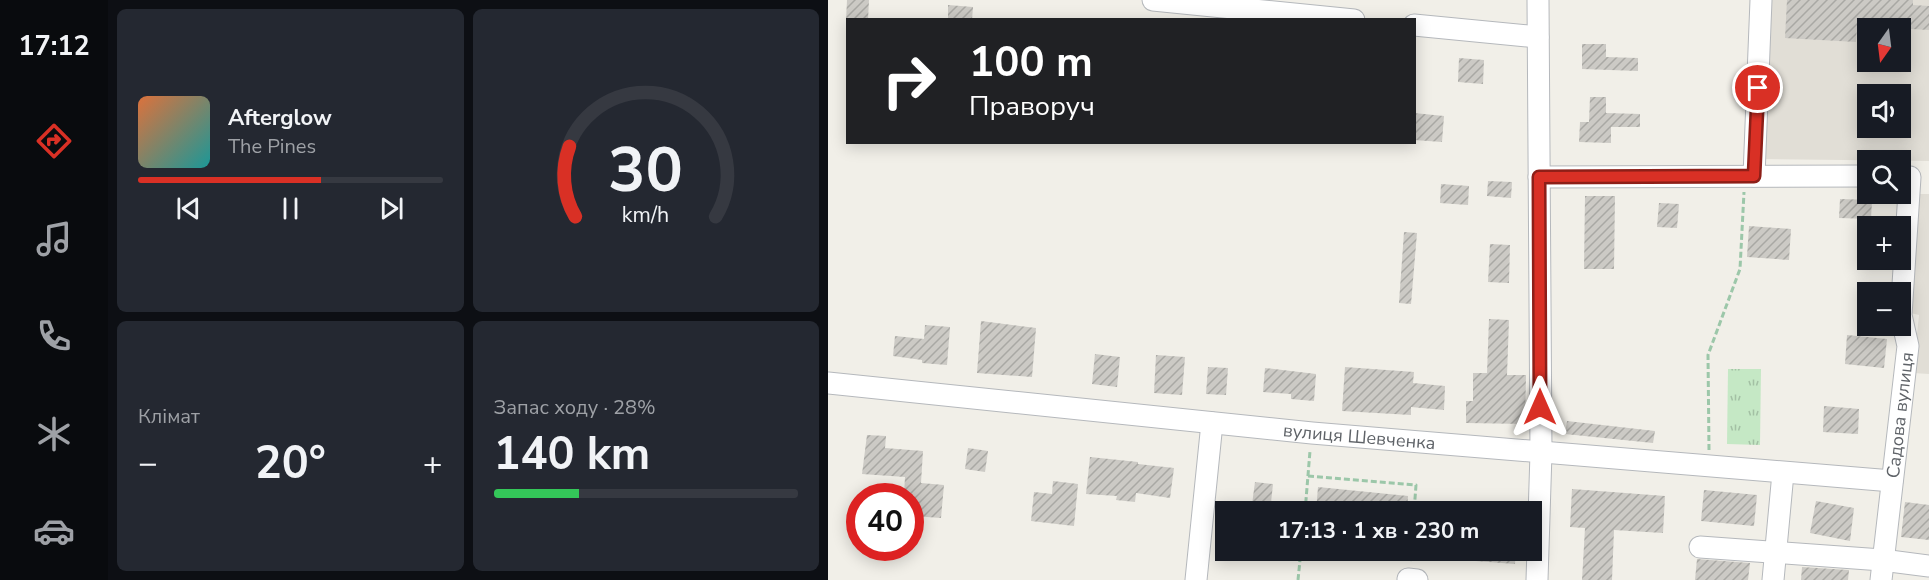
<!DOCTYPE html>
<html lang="uk">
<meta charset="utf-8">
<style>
:root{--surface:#171b24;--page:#242831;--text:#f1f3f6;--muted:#9ea1a6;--line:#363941;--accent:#d93025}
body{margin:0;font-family:"Nunito Sans",sans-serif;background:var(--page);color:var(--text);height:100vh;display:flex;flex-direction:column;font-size:22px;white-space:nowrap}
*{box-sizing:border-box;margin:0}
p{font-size:20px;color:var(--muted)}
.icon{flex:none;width:33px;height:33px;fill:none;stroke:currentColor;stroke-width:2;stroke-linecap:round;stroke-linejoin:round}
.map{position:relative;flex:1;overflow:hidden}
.panel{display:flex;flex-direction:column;gap:9px;padding:9px;background:#0d0f14;width:720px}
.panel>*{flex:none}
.hud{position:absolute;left:18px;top:18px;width:570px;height:126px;border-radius:0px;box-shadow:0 3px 15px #0003;background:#202124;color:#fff;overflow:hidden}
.needle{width:39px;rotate:194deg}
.tools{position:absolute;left:1029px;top:18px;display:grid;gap:12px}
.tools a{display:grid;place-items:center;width:54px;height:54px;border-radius:0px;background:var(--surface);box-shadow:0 3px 15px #0003;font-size:30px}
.speed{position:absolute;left:18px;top:483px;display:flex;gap:12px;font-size:30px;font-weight:700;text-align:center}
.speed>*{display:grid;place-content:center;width:78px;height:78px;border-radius:50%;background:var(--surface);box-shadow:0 3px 15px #0003;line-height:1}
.speed .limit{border:9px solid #d22;background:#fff;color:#111}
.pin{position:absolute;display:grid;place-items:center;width:51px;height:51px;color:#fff;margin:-26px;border:3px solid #fff;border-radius:50%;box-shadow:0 2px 6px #0007}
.me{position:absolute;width:66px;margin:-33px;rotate:0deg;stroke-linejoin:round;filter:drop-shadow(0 0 4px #0008)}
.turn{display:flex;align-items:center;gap:21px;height:126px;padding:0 24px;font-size:27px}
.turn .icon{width:78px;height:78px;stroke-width:2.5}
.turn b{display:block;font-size:42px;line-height:51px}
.big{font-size:45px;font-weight:700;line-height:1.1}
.panel .tile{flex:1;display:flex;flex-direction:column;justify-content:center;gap:9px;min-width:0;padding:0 21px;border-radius:9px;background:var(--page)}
.panel .dial{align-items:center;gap:0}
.dial svg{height:156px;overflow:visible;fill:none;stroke:var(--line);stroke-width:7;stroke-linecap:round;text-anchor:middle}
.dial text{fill:var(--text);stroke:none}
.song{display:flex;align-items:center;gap:18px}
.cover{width:72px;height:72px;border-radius:9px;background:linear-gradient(135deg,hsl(20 70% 55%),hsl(180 70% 35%))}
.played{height:6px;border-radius:3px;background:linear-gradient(90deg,var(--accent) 60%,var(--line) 60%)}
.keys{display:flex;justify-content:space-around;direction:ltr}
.heat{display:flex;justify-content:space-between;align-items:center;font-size:33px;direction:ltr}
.charge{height:9px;border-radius:4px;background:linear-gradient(90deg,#34c759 28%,var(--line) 0)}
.panel .tiles{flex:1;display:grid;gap:9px;grid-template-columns:repeat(2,1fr)}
.trip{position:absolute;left:387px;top:501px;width:327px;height:60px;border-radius:0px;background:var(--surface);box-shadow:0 3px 15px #0003;font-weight:700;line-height:60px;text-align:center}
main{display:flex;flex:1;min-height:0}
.tabs{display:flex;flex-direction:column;width:108px;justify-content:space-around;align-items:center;background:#090b0e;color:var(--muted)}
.tabs .icon{width:42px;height:42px}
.tabs .current{color:var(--accent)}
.tabs b{font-size:27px;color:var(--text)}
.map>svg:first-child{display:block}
.education{fill:#e1ded6;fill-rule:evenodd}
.grass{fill:url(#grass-tufts)}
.building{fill:url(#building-hatch)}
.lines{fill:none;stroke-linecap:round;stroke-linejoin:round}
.minor-casing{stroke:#b5b8bc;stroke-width:23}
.path{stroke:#9cc7a9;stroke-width:3;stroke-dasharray:6 3;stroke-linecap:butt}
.minor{stroke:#fff;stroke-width:21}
.route-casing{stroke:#8d1f18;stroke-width:15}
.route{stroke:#d93025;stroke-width:10}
.labels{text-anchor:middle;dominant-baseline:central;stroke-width:4.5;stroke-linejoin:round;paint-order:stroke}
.street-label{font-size:18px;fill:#5f6368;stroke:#fff}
</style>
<main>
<nav class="tabs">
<b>17:12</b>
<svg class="icon current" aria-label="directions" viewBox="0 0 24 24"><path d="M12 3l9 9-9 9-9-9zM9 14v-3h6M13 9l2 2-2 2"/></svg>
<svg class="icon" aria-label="music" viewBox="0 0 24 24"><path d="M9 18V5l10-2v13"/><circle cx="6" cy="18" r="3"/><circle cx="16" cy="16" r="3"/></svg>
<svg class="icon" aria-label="phone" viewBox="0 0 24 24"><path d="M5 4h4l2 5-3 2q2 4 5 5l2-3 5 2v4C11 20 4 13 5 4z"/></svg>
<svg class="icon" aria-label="climate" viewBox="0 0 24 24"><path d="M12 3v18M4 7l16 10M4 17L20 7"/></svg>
<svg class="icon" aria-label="car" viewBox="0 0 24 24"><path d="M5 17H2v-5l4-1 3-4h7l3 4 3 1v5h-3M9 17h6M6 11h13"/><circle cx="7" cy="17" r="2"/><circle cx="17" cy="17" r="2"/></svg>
</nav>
<section class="panel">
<div class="tiles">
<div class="tile">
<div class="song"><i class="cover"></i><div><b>Afterglow</b><p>The Pines</p></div></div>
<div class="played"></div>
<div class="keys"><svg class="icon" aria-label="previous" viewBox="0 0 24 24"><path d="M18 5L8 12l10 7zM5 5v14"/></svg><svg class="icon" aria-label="pause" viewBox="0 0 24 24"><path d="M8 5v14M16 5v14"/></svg><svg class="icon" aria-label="next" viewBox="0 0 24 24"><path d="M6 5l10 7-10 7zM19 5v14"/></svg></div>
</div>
<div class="tile dial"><svg viewBox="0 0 100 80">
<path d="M14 69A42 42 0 1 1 86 69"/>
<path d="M14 69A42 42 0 0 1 11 33" stroke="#d93025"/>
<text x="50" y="56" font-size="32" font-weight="700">30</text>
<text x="50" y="72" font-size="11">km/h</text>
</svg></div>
<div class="tile"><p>Клімат</p>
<div class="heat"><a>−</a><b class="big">20°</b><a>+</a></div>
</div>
<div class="tile"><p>Запас ходу · 28%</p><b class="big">140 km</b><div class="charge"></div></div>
</div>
</section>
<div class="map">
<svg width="1101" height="580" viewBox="0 0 1101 580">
<defs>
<pattern id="grass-tufts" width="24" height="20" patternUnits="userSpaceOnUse" patternTransform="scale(1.5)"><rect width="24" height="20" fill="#c5e8c5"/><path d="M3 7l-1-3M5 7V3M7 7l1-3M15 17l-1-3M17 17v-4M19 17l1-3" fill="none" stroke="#a3c0a4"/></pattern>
<pattern id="building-hatch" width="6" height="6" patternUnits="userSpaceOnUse" patternTransform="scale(1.5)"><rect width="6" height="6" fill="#cccac5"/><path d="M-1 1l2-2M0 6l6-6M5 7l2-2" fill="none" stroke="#a9a8a4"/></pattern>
</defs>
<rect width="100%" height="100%" fill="#f1efe8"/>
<!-- education -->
<g class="education">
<path d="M 942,0 L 1101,0 L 1101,161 L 934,159 ZM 1040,28 L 1072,28 L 1072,62 L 1040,62 ZM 1040,94 L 1072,94 L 1072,128 L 1040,128 Z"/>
<path d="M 1088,194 L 1101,194 L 1101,374 L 1085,373 L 1091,315 L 1078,312 Z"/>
</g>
<!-- grass -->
<path class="grass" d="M 900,369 L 933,369 L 932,445 L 899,444 Z"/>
<!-- building -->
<g class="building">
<path d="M 19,0 L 41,0 L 40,20 L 18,20 Z"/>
<path d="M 959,0 L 1085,0 L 1085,5 L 1101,6 L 1101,30 L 1029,26 L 1028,42 L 957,38 Z"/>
<path d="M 120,5 L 145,7 L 144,20 L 120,20 Z"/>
<path d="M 754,44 L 778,44 L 778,57 L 810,58 L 810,71 L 754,69 Z"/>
<path d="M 631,58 L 656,60 L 655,84 L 630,82 Z"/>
<path d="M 762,97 L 778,97 L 778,113 L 812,114 L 812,127 L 783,127 L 783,143 L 751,142 L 752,122 L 761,122 Z"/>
<path d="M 586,113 L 616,116 L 614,142 L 586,140 Z"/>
<path d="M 660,181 L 684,182 L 683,198 L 659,196 Z"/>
<path d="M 613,184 L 641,186 L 640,205 L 612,203 Z"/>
<path d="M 757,196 L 787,196 L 786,269 L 756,269 Z"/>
<path d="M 1012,199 L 1044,200 L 1043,219 L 1011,218 Z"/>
<path d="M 831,203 L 851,204 L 849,228 L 829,227 Z"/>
<path d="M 921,226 L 963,229 L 961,260 L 919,257 Z"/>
<path d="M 576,232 L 589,233 L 583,304 L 571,303 Z"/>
<path d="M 662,244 L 682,245 L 681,283 L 660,282 Z"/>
<path d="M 661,319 L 681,320 L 679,375 L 698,375 L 697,424 L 638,423 L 638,401 L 645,401 L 645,373 L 659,373 Z"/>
<path d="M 153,321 L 208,328 L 204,377 L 149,373 Z"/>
<path d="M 97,325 L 122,327 L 119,365 L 94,363 L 94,360 L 65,356 L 67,336 L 96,339 Z"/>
<path d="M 1019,335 L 1059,339 L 1056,368 L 1017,364 Z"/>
<path d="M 267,354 L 292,357 L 289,387 L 264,384 Z"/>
<path d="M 328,355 L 357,357 L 354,395 L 326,393 Z"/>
<path d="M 380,367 L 400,368 L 398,395 L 378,394 Z"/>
<path d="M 517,367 L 586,372 L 585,383 L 617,386 L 616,410 L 583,407 L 583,415 L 514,411 Z"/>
<path d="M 437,368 L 488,374 L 486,401 L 463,399 L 463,394 L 435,392 Z"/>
<path d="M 996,406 L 1031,409 L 1030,434 L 995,432 Z"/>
<path d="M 739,421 L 827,431 L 825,443 L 737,434 Z"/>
<path d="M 39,435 L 58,436 L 57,448 L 95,451 L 93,483 L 116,485 L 113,518 L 85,516 L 86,495 L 76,494 L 77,477 L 34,474 Z"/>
<path d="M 140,448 L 160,451 L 157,472 L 137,469 Z"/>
<path d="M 262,457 L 310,462 L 310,464 L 346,468 L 342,498 L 308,493 L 307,502 L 288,500 L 289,496 L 258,494 Z"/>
<path d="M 225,481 L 250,484 L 246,526 L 203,521 L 206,492 L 224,494 Z"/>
<path d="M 427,482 L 445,484 L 442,512 L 423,512 Z"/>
<path d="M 490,487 L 580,496 L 579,512 L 488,512 Z"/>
<path d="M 744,489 L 837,496 L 835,533 L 786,530 L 784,580 L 754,580 L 757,528 L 742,527 Z"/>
<path d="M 876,490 L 929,495 L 926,526 L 873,521 Z"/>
<path d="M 988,501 L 1026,508 L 1022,541 L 982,533 Z"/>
<path d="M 1077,502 L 1101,505 L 1101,540 L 1073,537 Z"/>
<path d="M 634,550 L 688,550 L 687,564 L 634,560 Z"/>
<path d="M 869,559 L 922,563 L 920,580 L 867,580 Z"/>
<path d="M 974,567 L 1021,570 L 1020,580 L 973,580 Z"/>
</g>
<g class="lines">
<defs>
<g id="minor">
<path d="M 325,0 L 526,20"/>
<path d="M 586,25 L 710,37"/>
<path d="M 926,176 L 933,0"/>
<path d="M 711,177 L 1040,176"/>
<path id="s1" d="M 0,383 L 484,433 L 1064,481"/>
<path d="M 872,547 L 1054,560 L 1101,566"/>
<path d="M 580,579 L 589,580"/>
<path d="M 368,580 L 384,423"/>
<path d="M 709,580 L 713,453 L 710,0"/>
<path d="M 945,580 L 955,473"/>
<path id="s2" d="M 1053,580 L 1080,346 L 1073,315 L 1082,177"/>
</g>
</defs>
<!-- minor casing -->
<use href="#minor" class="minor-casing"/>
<!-- path -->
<g class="path">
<path d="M 881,450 L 880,355 L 912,269 L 916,192"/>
<path d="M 480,476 L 588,485 L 586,512"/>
<path d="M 477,512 L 482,451"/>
<path d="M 582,561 L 583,550"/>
<path d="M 470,580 L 473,550"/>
</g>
<!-- minor -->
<use href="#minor" class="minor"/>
</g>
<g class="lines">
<defs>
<path id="route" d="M 712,407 L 711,177 L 926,176 L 930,88"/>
</defs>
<!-- route casing -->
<use href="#route" class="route-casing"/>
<!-- route -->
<use href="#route" class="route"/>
</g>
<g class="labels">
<!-- street labels -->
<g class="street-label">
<text stroke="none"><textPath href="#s2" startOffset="166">Садова вулиця</textPath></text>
<text stroke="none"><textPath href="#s1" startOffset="534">вулиця Шевченка</textPath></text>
</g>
</g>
</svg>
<div class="tools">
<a><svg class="needle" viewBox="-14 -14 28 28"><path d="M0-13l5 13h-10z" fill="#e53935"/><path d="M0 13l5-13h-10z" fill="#9ea1a6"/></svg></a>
<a><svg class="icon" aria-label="sound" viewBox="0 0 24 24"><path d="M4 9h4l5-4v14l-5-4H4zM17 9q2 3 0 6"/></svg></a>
<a><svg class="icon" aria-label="search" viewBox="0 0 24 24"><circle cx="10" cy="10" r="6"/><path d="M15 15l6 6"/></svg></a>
<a>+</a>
<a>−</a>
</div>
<div class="speed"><div class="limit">40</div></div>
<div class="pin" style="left:930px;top:88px;background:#d93025"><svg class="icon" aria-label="arrive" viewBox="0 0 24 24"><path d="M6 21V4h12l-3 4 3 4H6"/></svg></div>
<svg class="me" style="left:712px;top:407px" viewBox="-20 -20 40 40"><path d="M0-17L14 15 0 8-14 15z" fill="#d93025" stroke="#fff" stroke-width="4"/></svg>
<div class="trip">17:13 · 1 хв · 230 m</div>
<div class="hud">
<div class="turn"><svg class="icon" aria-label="right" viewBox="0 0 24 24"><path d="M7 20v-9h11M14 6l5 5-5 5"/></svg><div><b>100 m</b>Праворуч</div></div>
</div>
</div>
</main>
